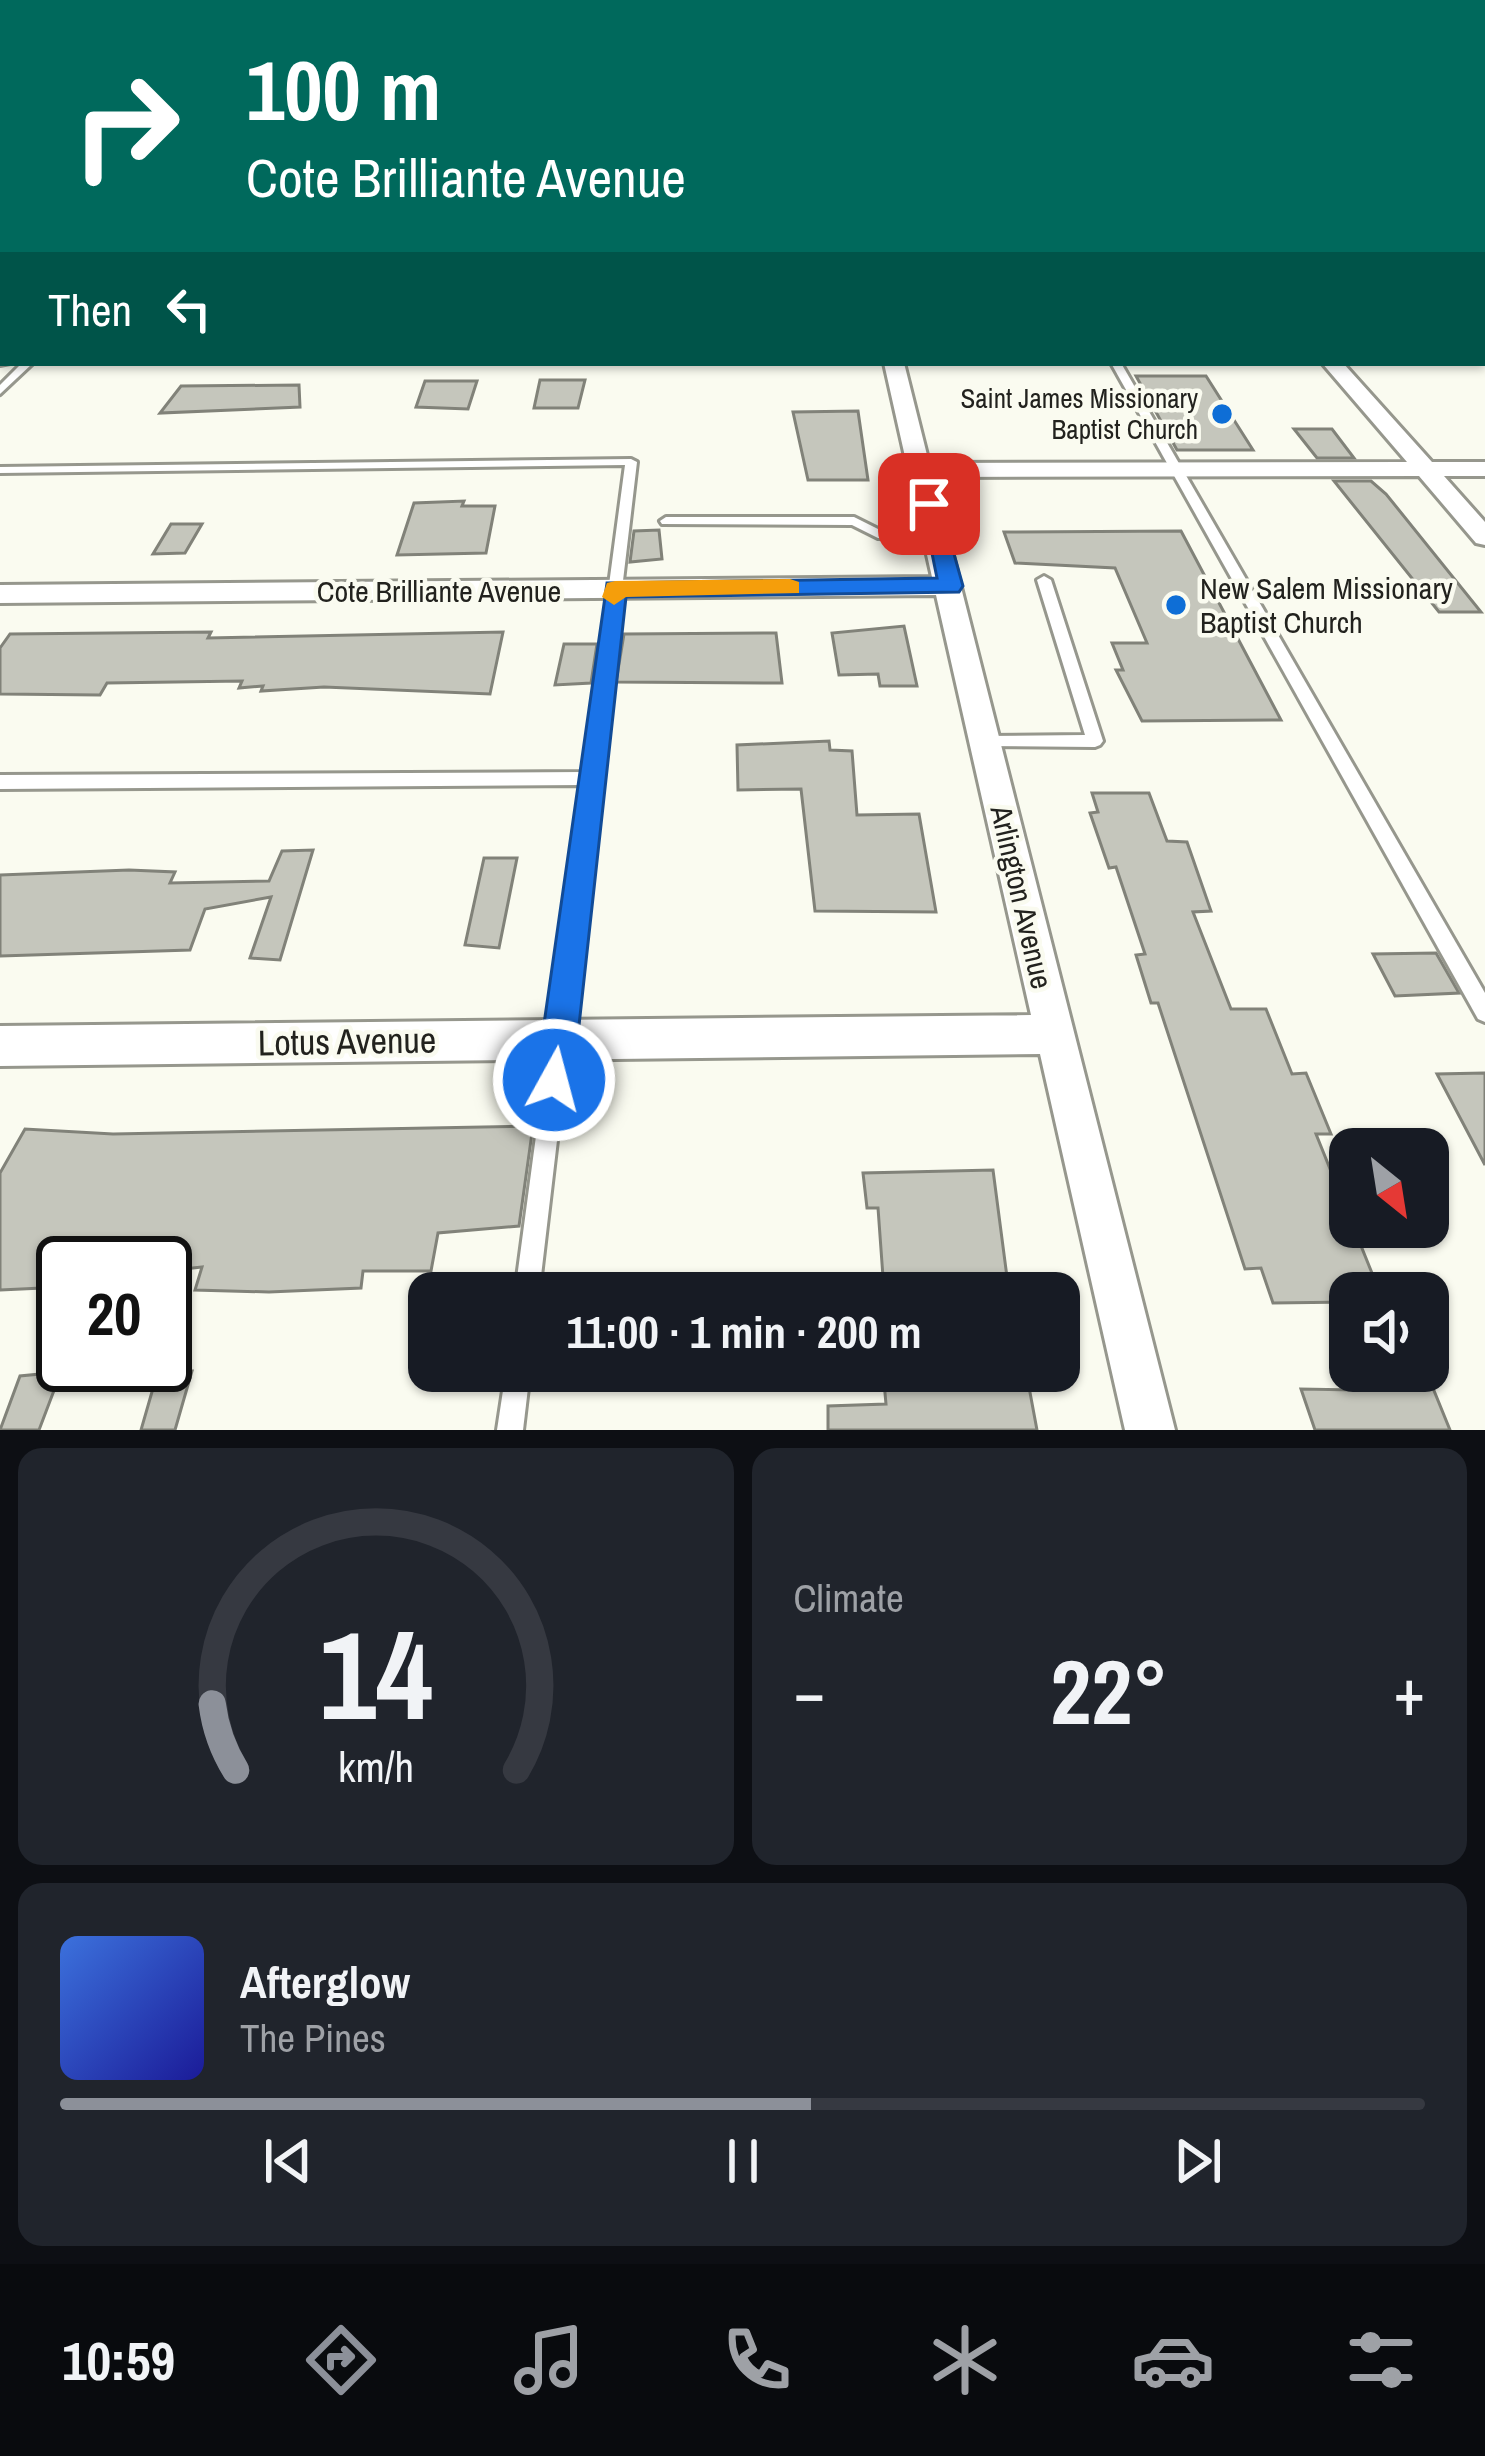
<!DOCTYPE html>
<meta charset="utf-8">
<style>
:root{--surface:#171b24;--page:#20242c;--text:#f1f3f6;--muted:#9ea1a6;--line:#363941;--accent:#8c9099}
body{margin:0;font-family:"Archivo Narrow",sans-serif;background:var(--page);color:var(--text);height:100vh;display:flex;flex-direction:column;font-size:45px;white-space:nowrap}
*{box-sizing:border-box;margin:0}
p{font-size:39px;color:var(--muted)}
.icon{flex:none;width:66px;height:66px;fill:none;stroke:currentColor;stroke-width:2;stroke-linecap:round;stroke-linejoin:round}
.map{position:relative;height:1430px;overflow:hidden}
.drawer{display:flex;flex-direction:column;gap:18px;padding:18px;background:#0d0f14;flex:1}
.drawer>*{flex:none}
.guide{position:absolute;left:0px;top:0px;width:1485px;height:366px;box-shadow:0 3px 9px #0004;background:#00695c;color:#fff;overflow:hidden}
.needle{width:78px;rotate:150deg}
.buttons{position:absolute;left:1329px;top:1128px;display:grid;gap:24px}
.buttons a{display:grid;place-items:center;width:120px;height:120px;border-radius:24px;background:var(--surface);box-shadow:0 3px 9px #0004;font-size:60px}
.speed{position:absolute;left:36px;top:1236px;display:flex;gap:24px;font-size:60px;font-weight:700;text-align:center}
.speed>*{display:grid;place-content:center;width:156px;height:156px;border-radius:50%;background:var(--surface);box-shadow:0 3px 9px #0004;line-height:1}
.speed .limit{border:6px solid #111;border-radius:18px;background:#fff;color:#111}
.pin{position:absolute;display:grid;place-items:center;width:102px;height:102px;color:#fff;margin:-51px;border-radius:24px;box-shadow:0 6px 18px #0006}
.me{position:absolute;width:132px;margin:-66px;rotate:7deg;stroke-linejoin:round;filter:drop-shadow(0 0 9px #0008)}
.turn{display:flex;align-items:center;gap:42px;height:252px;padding:0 48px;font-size:54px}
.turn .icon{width:156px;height:156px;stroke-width:2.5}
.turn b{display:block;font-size:84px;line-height:102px}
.then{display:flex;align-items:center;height:114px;padding:0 48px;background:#0003;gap:24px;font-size:45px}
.big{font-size:90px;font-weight:700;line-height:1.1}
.drawer .tile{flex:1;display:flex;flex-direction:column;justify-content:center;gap:18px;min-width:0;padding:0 42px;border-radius:24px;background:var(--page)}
.drawer .dial{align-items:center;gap:0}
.dial svg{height:312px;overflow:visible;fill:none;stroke:var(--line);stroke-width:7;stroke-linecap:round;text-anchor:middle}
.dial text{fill:var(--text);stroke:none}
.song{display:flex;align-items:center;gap:36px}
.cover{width:144px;height:144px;border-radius:18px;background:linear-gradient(135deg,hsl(220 70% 55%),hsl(240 70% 35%))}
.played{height:12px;border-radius:6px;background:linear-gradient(90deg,var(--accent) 55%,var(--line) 55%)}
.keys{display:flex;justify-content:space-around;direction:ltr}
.heat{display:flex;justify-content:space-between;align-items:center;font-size:66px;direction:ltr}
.drawer .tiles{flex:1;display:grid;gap:18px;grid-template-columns:1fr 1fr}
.tile:last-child{grid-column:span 2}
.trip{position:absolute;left:408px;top:1272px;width:672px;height:120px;border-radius:24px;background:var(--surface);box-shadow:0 3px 9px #0004;font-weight:700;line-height:120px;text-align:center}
.tab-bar{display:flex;height:192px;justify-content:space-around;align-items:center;background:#090b0e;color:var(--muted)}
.tab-bar .icon{width:84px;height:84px}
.tab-bar .current{color:var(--accent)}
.tab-bar b{font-size:54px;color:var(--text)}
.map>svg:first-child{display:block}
.building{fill:#c5c6bc;stroke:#818279;stroke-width:3}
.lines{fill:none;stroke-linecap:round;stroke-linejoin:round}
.lane-casing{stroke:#96978d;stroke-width:6}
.street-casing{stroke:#96978d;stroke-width:6}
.secondary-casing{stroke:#96978d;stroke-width:6}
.lane{fill:#fff;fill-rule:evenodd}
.street{fill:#fff;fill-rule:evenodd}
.secondary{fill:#fff;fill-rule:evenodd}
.route{fill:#1a73e8;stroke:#114b97;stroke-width:3}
.slow{fill:#f59e0b}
.poi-dot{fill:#0e6ed6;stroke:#fafbf0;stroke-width:4.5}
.labels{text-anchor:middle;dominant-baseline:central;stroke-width:9;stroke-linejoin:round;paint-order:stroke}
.far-poi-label{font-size:27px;fill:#22221e;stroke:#fafbf0;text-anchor:end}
.poi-label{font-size:30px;fill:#22221e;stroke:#fafbf0;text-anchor:start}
.street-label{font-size:30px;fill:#22221e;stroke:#fafbf0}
.near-street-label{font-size:36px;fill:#22221e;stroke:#fafbf0}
</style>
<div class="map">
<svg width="1485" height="1430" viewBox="0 0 1485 1430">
<rect width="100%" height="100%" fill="#fafbf0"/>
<!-- building -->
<g class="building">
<path d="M 1136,376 L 1206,376 L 1253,450 L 1177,450 Z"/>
<path d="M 540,380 L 585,380 L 578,408 L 534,408 Z"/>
<path d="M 425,381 L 477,381 L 468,409 L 416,407 Z"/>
<path d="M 299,385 L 300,407 L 160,413 L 181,386 Z"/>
<path d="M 858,411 L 868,480 L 808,480 L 793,412 Z"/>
<path d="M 1294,429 L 1332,429 L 1354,458 L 1317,458 Z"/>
<path d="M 1334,481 L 1371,481 L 1386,494 L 1481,612 L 1439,612 Z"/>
<path d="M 464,501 L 462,506 L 495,506 L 486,553 L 397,555 L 414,503 Z"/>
<path d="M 171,524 L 202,524 L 185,553 L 153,554 Z"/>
<path d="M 659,530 L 662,559 L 630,562 L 634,531 Z"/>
<path d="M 1181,531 L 1281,720 L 1142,721 L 1116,670 L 1123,670 L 1112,643 L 1147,643 L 1115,568 L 1015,563 L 1004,532 Z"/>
<path d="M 904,626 L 917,686 L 880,686 L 878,674 L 839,675 L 832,633 Z"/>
<path d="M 211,632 L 208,638 L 503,632 L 490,694 L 324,687 L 261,691 L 263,686 L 239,688 L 242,681 L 107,683 L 100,695 L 0,694 L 0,648 L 10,634 Z"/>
<path d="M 776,633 L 782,683 L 616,682 L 624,634 Z"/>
<path d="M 564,644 L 597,644 L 591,683 L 555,685 Z"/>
<path d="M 829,741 L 830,750 L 852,751 L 857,815 L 919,814 L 936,912 L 815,911 L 801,789 L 738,790 L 737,745 Z"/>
<path d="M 1092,793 L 1149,793 L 1167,841 L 1187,842 L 1211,911 L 1193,912 L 1231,1009 L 1266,1009 L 1292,1074 L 1306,1073 L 1331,1134 L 1316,1134 L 1380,1293 L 1350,1293 L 1350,1302 L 1273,1303 L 1261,1268 L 1245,1269 L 1158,1003 L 1151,1003 L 1136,955 L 1145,954 L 1116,867 L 1109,868 L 1090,813 L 1098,812 Z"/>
<path d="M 313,850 L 280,960 L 250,958 L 271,897 L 205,909 L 190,950 L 0,956 L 0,875 L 129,870 L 175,872 L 170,883 L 269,881 L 282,851 Z"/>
<path d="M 484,858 L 517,858 L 499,948 L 465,945 Z"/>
<path d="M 1436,953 L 1459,993 L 1395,996 L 1373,954 Z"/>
<path d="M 1485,1073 L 1485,1165 L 1437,1074 Z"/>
<path d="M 533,1126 L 519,1226 L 438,1233 L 431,1271 L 363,1271 L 361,1288 L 269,1292 L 195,1290 L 202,1267 L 165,1271 L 165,1263 L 63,1263 L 63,1287 L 0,1290 L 0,1173 L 25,1129 L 113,1134 Z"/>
<path d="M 993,1170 L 1007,1277 L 883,1277 L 878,1208 L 867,1208 L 863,1173 Z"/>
<path d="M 158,1371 L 192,1371 L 175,1430 L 141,1430 Z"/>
<path d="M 883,1371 L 1026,1371 L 1037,1430 L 828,1430 L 828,1406 L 886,1404 Z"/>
<path d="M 1395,1371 L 1426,1371 L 1450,1430 L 1315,1430 L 1301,1389 L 1355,1390 L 1355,1381 Z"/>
<path d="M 61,1372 L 39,1430 L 0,1430 L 20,1376 Z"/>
</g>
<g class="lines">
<defs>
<g id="lane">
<rect x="1482" y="186" width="3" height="4"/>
<rect x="1482" y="199" width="3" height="4"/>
<rect x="1482" y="213" width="3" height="4"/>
<path d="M 1482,299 L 1485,300 L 1485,307 L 1482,306 Z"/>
<path d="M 22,363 L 33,363 L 0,394 L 0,385 Z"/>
<path d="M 1111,363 L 1121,363 L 1485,993 L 1485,1022 L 1478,1019 Z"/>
<path d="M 631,459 L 637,462 L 539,1293 L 515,1293 L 583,785 L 0,789 L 0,775 L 584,772 L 625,465 L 0,473 L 0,467 Z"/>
<path d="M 666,517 L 854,517 L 880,530 L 938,533 L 944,537 L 938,541 L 878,538 L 852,525 L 662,524 L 660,521 Z"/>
<path d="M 1044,576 L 1051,580 L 1103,741 L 1100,745 L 1095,747 L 981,746 L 978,742 L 981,738 L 986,736 L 1085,735 L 1037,580 Z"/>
<path d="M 506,1371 L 530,1371 L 523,1430 L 497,1430 Z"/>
</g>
<g id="street">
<rect x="1482" y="173" width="3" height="5"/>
<rect x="0" y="179" width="3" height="8"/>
<path d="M 0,353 L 3,363 L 10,363 L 0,365 Z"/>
<path d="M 884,363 L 904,363 L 929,463 L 1407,462 L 1322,363 L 1343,363 L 1432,462 L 1485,462 L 1485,476 L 1444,476 L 1485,522 L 1485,545 L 1476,543 L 1419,476 L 933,477 L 1175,1430 L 1125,1430 L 1040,1054 L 0,1066 L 0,1026 L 1031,1015 L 936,595 L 0,603 L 0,585 L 932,577 Z"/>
</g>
<path id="secondary" d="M 3,222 L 3,238 L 0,239 L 0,223 Z"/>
</defs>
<!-- lane casing -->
<use href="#lane" class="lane-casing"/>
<!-- street casing -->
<use href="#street" class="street-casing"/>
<!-- secondary casing -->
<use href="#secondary" class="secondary-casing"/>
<!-- lane -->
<use href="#lane" class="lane"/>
<!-- street -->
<use href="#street" class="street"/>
<!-- secondary -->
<use href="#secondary" class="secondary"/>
</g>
<!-- sky -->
<linearGradient id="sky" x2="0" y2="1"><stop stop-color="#8bb8e6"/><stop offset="0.46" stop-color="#fdfdf8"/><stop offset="1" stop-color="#fdfdf8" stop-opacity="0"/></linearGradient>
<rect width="1485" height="373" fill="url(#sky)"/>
<!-- route -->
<path class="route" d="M 921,499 L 940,504 L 963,586 L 959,592 L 626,597 L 573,1080 L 567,1093 L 554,1098 L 541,1093 L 536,1080 L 607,583 L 937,578 Z"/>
<!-- slow -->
<path class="slow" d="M 790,579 L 799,582 L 799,593 L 626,597 L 614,605 L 602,597 L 607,583 L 615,581 Z"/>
<!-- markers -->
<g class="poi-dot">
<circle cx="1222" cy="414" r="12"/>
<circle cx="1176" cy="605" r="12"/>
</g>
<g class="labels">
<!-- far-poi labels -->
<g class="far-poi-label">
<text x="1198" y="398">Saint James Missionary<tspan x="1198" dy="31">Baptist Church</tspan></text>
</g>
<!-- poi labels -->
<g class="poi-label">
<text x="1200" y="588">New Salem Missionary<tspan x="1200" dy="34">Baptist Church</tspan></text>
</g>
<!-- street labels -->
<g class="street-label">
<text x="439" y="591">Cote Brilliante Avenue</text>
<text transform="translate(1022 897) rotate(77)">Arlington Avenue</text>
</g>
<!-- near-street labels -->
<g class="near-street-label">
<text transform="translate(347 1041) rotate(-1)">Lotus Avenue</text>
</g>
</g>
</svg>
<div class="buttons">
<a><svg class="needle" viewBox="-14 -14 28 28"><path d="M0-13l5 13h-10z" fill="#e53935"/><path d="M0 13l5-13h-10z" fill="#9ea1a6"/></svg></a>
<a><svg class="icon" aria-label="sound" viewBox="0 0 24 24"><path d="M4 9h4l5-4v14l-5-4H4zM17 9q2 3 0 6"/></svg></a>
</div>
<div class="speed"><div class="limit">20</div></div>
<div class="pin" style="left:929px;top:504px;background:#d93025"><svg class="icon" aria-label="arrive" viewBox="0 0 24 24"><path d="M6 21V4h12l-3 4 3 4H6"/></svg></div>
<svg class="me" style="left:554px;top:1080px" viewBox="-20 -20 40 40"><circle r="17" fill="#1a73e8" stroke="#fff" stroke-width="3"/><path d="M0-11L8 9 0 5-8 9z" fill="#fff"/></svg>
<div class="trip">11:00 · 1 min · 200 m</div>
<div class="guide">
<div class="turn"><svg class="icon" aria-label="right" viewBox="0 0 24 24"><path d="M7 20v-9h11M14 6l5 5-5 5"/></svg><div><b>100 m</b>Cote Brilliante Avenue</div></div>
<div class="then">Then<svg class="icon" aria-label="left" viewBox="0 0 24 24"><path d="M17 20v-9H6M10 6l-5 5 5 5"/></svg></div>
</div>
</div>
<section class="drawer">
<div class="tiles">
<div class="tile dial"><svg viewBox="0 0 100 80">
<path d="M14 69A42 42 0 1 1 86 69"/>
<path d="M14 69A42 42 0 0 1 8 52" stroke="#8c9099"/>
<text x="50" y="56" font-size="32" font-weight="700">14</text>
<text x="50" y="72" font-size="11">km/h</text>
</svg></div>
<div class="tile"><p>Climate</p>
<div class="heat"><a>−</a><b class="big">22°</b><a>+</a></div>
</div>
<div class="tile">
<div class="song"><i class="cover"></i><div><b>Afterglow</b><p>The Pines</p></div></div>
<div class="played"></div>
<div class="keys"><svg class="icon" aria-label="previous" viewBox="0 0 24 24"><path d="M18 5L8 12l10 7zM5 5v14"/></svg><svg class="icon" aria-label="pause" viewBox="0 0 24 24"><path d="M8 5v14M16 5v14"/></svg><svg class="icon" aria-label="next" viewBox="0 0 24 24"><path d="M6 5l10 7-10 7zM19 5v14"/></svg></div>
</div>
</div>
</section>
<nav class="tab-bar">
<b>10:59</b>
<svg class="icon current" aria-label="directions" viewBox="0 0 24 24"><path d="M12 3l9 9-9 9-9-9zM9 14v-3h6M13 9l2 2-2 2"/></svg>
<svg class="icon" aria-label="music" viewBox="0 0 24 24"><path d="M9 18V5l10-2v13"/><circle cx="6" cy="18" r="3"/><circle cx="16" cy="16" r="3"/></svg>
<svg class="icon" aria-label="phone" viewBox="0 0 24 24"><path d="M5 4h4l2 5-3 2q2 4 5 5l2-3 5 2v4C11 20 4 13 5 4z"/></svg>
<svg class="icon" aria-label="climate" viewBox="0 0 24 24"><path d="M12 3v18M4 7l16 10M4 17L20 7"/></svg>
<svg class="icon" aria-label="car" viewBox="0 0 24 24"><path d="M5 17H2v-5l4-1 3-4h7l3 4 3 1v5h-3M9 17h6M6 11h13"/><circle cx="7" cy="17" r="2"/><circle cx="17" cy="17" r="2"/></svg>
<svg class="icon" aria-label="filters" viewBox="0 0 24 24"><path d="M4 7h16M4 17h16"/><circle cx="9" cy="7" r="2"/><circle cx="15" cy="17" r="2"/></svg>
</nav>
